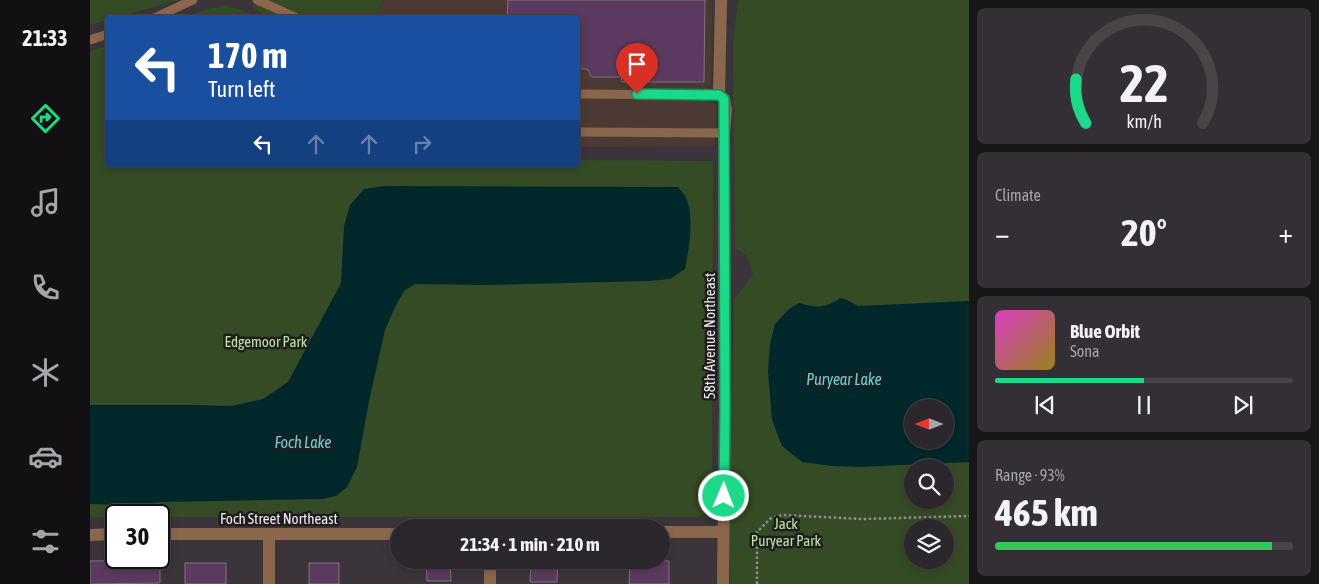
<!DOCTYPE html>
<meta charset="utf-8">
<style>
:root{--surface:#2c272c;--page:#342f34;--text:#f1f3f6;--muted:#a6a5a9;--line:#484448;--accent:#1bd988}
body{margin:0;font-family:"Asap Condensed",sans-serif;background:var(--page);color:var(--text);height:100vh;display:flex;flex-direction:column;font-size:19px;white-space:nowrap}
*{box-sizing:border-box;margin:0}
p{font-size:16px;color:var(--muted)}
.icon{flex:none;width:28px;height:28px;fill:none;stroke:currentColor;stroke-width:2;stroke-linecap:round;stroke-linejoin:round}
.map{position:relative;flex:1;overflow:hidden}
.drawer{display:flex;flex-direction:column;gap:8px;padding:8px;background:#181518;width:350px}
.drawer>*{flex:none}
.banner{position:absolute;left:15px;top:15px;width:475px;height:152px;border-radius:5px;box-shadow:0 2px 8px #0003,0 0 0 1px var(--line);background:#1a4fa0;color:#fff;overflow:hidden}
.needle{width:32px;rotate:270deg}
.tools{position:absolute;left:814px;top:399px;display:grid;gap:10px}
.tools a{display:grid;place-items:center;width:50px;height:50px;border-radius:50%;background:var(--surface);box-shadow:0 2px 8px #0003,0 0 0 1px var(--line);font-size:25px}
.speed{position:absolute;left:15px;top:504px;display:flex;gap:10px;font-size:25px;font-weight:700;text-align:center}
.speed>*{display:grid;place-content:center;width:65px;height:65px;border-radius:50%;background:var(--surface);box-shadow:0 2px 8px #0003,0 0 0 1px var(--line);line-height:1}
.speed .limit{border:2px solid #111;border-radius:8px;background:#fff;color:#111}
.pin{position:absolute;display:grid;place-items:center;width:42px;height:42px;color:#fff;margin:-51px -21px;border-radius:50% 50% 50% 0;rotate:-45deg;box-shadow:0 0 5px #0007}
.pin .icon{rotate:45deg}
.me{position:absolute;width:55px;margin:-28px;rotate:1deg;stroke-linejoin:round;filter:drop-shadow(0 0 4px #0008)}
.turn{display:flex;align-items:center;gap:18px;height:105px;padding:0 20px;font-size:22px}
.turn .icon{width:65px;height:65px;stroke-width:2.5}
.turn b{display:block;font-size:35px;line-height:42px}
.lanes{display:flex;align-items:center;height:48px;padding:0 20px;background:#0003;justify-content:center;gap:25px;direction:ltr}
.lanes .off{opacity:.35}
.big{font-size:38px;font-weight:700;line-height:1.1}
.drawer .card{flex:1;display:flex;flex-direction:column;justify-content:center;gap:8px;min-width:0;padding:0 18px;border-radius:8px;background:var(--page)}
.drawer .dial{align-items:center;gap:0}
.dial svg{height:130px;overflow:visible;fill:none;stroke:var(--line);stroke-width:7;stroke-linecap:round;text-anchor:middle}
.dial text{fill:var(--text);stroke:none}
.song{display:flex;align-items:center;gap:15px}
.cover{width:60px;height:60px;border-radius:8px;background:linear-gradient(135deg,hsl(310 70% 55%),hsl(50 70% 35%))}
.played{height:5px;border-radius:2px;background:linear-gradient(90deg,var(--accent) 50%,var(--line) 50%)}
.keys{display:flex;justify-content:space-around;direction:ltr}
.heat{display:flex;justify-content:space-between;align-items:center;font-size:28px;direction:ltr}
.charge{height:8px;border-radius:4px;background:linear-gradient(90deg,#34c759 93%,var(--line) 0)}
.trip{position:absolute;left:300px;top:519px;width:280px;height:50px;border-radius:25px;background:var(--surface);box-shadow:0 2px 8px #0003,0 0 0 1px var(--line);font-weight:700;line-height:50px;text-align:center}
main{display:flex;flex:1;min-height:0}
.menu{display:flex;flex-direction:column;width:90px;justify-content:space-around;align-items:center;background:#121012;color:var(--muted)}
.menu .icon{width:35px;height:35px}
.menu .selected{color:var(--accent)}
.menu b{font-size:22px;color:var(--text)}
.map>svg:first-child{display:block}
.commercial{fill:#4d3933}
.green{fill:#354b25;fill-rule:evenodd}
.water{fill:#00282a;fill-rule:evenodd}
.building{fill:#5c3a5f;stroke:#7c757d}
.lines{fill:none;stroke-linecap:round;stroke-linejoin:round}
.path{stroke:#928d92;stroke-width:2.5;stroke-dasharray:2.5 2.5;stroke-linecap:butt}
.service{stroke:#8a664d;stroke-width:9}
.minor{stroke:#8a664d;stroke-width:12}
.route-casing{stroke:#128d58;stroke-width:12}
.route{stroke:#1bd988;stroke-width:9}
.labels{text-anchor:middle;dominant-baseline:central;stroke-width:5;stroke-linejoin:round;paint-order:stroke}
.street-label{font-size:15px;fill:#eeeaee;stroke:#201d20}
.park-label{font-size:15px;fill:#bae49e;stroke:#201d20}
.water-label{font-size:16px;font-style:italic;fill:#64d5da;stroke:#201d20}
</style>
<main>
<nav class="menu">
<b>21:33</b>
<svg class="icon selected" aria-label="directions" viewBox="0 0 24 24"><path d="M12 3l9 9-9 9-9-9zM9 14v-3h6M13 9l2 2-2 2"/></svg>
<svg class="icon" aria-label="music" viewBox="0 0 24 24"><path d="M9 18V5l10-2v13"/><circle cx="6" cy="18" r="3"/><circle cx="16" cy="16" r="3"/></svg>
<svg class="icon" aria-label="phone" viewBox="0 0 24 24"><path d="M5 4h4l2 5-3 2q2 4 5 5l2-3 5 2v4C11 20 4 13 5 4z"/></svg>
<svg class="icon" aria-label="climate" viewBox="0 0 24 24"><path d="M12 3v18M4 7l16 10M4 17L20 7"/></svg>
<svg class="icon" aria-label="car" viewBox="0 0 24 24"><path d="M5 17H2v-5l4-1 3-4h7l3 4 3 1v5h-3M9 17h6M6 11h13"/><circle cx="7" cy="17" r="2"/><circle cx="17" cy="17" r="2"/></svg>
<svg class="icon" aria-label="filters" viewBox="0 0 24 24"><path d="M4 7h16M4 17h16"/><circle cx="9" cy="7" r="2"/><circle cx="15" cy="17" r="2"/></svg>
</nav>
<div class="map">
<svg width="879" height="584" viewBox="0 0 879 584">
<rect width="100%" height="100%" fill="#3b343b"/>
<!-- commercial -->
<path class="commercial" d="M 294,0 L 622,0 L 621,87 L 617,87 L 617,102 L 626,103 L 625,146 L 488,147 L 488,18 L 284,18 Z"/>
<!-- green -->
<g class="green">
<path d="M 0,0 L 90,0 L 27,17 L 18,18 L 17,20 L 0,25 Z"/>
<path d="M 172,0 L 294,0 L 284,17 L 179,17 L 162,7 Z"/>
<path d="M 648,0 L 879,0 L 879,584 L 640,584 L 640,472 L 644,300 L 663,274 L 657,256 L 645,248 L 643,42 ZM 822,408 L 855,408 L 855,440 L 822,440 ZM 822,468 L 855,468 L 855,500 L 822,500 ZM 822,528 L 855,528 L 855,560 L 822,560 Z"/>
<path d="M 136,6 L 151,10 L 165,17 L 97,17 L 117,9 Z"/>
<path d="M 17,46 L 18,165 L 488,165 L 488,160 L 623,161 L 622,502 L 616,514 L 607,517 L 69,517 L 69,515 L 26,515 L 26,517 L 0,517 L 0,51 Z"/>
</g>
<!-- water -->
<g class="water">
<path d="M 294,186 L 588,187 C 591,191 596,196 597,200 C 604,219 599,249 595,269 L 580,279 L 559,281 L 397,285 L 325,284 L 314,291 L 305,307 L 295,330 L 279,401 L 267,467 L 257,487 L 246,496 L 233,499 L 73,502 L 36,505 L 0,504 L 0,405 L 106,405 L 142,406 L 173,399 L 198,382 L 251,283 L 254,226 L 260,205 L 274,189 Z"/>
<path d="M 750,298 L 757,300 L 768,306 L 879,301 L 879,462 L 770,467 L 742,466 L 712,462 L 692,446 L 682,420 L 678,371 L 680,344 L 685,324 L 699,309 L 709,303 C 727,308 734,309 750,298 ZM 822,408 L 855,408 L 855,440 L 822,440 Z"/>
</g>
<!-- building -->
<g class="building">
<path d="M 418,0 L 615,0 L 614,82 L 532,82 L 531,77 L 502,77 L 497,69 L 488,69 L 488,18 L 417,18 Z"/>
<path d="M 70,560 L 70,583 L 0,584 L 0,561 Z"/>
<path d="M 336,560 L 360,560 L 361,581 L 337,581 Z"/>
<path d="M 441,560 L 468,560 L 467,582 L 440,582 Z"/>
<path d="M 540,560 L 579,561 L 579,584 L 539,584 Z"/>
<rect x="95" y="563" width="41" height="21"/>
<rect x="219" y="563" width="30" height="21"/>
</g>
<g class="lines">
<!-- path -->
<path class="path" d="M 667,584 L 667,532 L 681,518 L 692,515 L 772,519 L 879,516"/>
<!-- service -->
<g class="service">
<path d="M 167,0 L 207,18"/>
<path d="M 64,18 L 103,0"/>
<path d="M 0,40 L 18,34"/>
<path d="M 488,94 L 626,95"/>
<path d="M 488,132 L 634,133"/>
</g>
<!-- minor -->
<g class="minor">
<path d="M 626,95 L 629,95 L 634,99 L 636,110 L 634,133 L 635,409 L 633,584"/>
<path d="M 629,95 L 631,0"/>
<path d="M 571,532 L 633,532"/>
<path d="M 69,534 L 309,534"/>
<path d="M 179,534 L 179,584"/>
<path d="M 0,535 L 26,534"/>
<path d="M 400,560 L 400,584"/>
</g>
</g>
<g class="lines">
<defs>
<path id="route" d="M 547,94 L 629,95 L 634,99 L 635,409 L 634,496"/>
</defs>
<!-- route casing -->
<use href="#route" class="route-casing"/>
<!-- route -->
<use href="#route" class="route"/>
</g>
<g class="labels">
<!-- street labels -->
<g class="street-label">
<text transform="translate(619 336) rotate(-90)">58th Avenue Northeast</text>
<text x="189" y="518">Foch Street Northeast</text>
</g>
<!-- park labels -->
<g class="park-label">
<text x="176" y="341">Edgemoor Park</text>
<text x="696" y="523">Jack<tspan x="696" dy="17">Puryear Park</tspan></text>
</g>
<!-- water labels -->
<g class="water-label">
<text x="754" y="379">Puryear Lake</text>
<text x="213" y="442">Foch Lake</text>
</g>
</g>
</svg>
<div class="tools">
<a><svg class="needle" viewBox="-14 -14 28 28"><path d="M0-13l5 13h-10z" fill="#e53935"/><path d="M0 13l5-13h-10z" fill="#a6a5a9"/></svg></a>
<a><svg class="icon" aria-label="search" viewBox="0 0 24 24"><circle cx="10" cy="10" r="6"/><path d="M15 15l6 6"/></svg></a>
<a><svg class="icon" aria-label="layers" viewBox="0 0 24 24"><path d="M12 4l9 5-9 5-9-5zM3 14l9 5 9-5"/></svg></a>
</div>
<div class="speed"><div class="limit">30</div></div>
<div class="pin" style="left:547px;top:94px;background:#d93025"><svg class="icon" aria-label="arrive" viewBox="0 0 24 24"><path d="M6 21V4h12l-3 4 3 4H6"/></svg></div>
<svg class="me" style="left:634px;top:496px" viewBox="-20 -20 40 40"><circle r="17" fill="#1bd988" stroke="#fff" stroke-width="3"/><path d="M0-11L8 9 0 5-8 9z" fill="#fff"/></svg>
<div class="trip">21:34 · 1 min · 210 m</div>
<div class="banner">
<div class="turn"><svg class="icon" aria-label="left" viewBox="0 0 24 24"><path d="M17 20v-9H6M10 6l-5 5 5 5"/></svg><div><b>170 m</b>Turn left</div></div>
<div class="lanes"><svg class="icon" aria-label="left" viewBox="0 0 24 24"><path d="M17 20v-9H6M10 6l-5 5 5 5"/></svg><svg class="icon off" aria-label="ahead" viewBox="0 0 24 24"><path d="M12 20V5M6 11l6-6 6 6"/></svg><svg class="icon off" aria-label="ahead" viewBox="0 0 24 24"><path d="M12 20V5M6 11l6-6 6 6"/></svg><svg class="icon off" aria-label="right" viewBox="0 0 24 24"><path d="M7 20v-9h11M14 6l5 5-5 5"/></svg></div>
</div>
</div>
<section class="drawer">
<div class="card dial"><svg viewBox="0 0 100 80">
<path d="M14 69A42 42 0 1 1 86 69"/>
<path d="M14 69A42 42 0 0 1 8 42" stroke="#1bd988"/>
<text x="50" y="56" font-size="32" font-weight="700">22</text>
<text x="50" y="72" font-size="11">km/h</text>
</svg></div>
<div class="card"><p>Climate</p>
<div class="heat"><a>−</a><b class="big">20°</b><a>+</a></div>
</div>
<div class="card">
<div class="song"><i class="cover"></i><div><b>Blue Orbit</b><p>Sona</p></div></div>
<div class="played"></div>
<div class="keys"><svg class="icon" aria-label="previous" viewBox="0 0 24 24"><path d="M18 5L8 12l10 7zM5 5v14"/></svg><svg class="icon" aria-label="pause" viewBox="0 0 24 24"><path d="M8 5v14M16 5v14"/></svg><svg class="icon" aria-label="next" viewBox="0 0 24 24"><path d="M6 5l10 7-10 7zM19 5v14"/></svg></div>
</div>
<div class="card"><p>Range · 93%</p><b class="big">465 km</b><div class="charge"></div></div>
</section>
</main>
